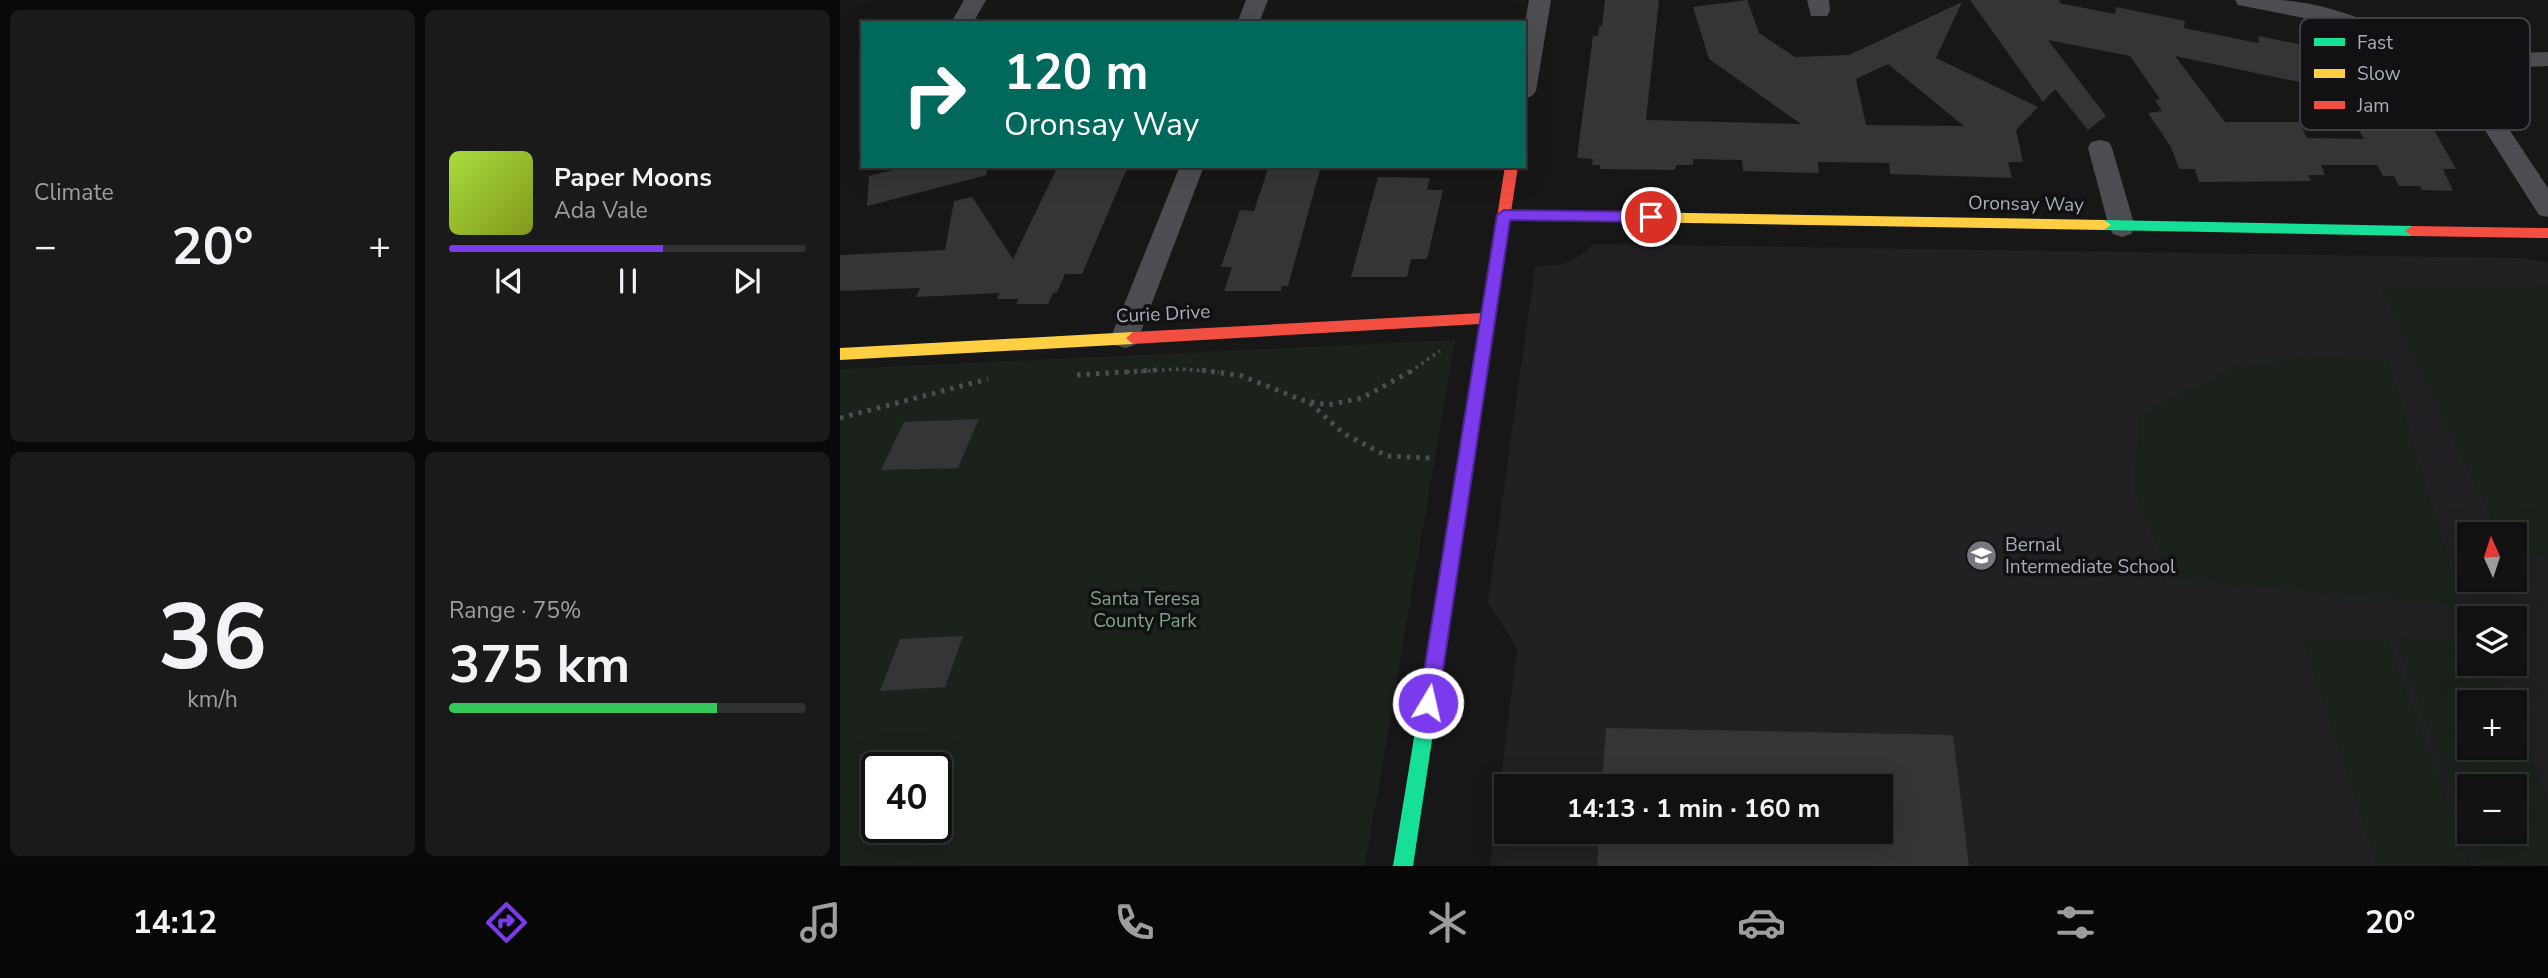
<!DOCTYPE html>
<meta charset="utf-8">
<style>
:root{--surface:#111;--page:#1a1a1a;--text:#f1f3f6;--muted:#9c9d9f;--line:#303131;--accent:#7c3aed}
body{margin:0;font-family:"Nunito Sans",sans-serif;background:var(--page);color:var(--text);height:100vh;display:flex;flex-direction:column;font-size:26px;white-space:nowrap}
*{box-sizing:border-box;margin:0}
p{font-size:23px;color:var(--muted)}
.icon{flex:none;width:38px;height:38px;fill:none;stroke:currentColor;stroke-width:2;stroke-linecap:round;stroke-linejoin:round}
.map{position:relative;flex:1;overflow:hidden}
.side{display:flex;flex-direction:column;gap:10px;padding:10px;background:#090909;width:840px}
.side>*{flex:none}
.hud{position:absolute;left:21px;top:21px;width:665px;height:147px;border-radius:0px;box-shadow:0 7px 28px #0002,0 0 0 2px var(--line);background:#00695c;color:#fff;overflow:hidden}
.needle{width:46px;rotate:357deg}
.fabs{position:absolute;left:1617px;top:522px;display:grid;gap:14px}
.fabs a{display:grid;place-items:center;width:70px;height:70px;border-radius:0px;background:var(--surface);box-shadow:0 7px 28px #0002,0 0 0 2px var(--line);font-size:35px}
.speed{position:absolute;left:21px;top:752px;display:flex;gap:14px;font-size:35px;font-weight:700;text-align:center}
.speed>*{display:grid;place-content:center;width:91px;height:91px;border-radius:50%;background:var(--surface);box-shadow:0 7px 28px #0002,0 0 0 2px var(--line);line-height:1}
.speed .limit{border:4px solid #111;border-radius:10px;background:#fff;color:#111}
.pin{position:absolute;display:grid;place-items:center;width:60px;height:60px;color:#fff;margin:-30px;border:4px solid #fff;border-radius:50%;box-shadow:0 2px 7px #0007}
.me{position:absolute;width:77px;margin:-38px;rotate:9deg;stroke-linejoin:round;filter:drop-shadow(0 0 5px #0008)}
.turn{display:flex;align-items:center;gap:24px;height:147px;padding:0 28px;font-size:32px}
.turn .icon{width:91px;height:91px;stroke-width:2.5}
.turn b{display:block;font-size:49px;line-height:60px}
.big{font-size:52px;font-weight:700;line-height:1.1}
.side .tile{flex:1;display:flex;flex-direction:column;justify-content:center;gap:10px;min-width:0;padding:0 24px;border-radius:10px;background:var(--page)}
.side .dial{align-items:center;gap:0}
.dial b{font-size:91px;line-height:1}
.song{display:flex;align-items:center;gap:21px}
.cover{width:84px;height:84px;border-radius:10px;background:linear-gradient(135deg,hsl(80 70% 55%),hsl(70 70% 35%))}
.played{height:7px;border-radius:4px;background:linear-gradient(90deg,var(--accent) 60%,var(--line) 60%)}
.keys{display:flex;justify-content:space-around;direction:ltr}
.heat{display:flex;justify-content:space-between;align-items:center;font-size:38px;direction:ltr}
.charge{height:10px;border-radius:5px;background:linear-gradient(90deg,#34c759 75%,var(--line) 0)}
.side .tiles{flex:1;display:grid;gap:10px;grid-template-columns:repeat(2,1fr)}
.trip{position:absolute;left:654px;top:774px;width:399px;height:70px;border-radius:0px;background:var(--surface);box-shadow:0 7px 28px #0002,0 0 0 2px var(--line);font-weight:700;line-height:70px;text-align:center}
.tab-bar{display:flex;height:112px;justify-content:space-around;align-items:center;background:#070707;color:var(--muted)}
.tab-bar .icon{width:49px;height:49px}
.tab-bar .current{color:var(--accent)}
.tab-bar b{font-size:32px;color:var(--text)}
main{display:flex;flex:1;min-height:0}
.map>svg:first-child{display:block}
.built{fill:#212124;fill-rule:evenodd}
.green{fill:#1b221c;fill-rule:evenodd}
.building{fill:#343537;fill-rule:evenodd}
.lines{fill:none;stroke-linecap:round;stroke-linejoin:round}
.path-far1{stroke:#4d4e52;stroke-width:3.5;stroke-dasharray:2.5 4.5;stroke-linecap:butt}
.path{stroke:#4d4e52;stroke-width:5;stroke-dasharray:3.5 6;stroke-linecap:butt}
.street{fill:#4b4d50;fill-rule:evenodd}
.fast{fill:#16e098;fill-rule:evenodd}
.slow{fill:#ffcf43;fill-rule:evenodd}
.jam{fill:#f24e42;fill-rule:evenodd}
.route{fill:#7c3aed;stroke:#51269a;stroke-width:2}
.labels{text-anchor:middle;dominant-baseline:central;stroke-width:7;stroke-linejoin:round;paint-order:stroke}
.street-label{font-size:19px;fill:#a8adb9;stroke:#111113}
.poi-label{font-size:19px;fill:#a8adb9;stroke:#111113;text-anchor:start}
.park-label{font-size:19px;fill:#7fa481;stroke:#111113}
.key{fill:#111113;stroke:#3e4045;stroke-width:2}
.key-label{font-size:19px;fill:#a8adb9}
</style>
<main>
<section class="side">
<div class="tiles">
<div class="tile"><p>Climate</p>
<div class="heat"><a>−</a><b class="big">20°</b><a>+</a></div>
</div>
<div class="tile">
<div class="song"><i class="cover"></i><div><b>Paper Moons</b><p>Ada Vale</p></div></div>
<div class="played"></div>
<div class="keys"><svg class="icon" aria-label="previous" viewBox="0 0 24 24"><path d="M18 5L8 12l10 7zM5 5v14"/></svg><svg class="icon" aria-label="pause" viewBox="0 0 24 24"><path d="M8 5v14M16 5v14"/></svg><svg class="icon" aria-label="next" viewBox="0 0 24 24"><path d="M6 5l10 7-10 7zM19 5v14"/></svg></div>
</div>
<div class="tile dial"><b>36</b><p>km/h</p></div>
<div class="tile"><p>Range · 75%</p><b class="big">375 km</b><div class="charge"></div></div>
</div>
</section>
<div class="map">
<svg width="1708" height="866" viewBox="0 0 1708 866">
<rect width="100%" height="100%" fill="#171717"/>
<!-- built -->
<path class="built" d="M 752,244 L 1682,258 L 1708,262 L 1708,866 L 650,866 L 677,648 L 648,603 L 695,267 L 723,264 L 747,252 ZM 1629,534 L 1675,534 L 1675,579 L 1629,579 ZM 1629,618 L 1675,618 L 1675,663 L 1629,663 ZM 1629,702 L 1675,702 L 1675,747 L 1629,747 ZM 667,786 L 1041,786 L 1041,831 L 667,831 ZM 1629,786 L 1675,786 L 1675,831 L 1629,831 Z"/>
<!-- green -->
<g class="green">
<path d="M 1539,286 L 1708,287 L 1708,557 L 1675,556 L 1675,534 L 1659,534 Z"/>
<path d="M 615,340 L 525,866 L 0,866 L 0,369 ZM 37,768 L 96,768 L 96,828 L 37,828 Z"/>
<path d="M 1476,357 L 1548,359 L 1622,605 L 1331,579 L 1294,490 L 1299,416 L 1391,368 Z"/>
<path d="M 1462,638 L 1547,639 L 1632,866 L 1537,866 Z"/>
<path d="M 1555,639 L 1629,641 L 1629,663 L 1649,663 L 1666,702 L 1629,702 L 1629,747 L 1675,747 L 1675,723 L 1708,801 L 1708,866 L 1641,866 ZM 1629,786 L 1675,786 L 1675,831 L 1629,831 Z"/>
</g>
<!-- building -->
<g class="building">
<path d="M 765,0 L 819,0 L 806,120 L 961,124 L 869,59 L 853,7 L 907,0 L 919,33 L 955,57 L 1009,55 L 1122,2 L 1096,58 L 1198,107 L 1176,130 L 1183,162 L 1168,162 L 1172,178 L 1050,174 L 1049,163 L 978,162 L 979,173 L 903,171 L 902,160 L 853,159 L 853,165 L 836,165 L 835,170 L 760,169 L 760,165 L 752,165 L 753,159 L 737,158 L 753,36 L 758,36 L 759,26 L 762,26 ZM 1048,64 L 1124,126 L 1026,125 L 1016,79 Z"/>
<path d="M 1130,0 L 1220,0 L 1219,3 L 1275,14 L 1276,7 L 1345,21 L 1344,28 L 1418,43 L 1419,36 L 1492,51 L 1491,60 L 1515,65 L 1516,94 L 1335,56 L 1385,122 L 1459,122 L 1467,138 L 1524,139 L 1515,123 L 1590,123 L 1616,169 L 1603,169 L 1613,191 L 1582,190 L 1580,186 L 1559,186 L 1554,176 L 1543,176 L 1537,165 L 1481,165 L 1485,175 L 1468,175 L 1471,181 L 1359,182 L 1355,169 L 1339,169 L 1331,147 L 1308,113 L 1322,111 L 1315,100 L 1320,99 L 1290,56 L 1208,40 L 1266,116 L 1248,130 L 1215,89 L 1203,102 Z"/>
<path d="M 58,166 L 146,166 L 147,175 L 27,206 L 29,176 L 58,169 Z"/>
<path d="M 218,166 L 288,166 L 242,274 L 225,274 L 217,292 L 213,293 L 208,304 L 176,304 L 179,299 L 157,299 L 160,293 L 76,297 L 80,288 L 0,291 L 0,255 L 105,250 L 114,201 L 132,197 L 173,259 Z"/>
<path d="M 429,166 L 481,166 L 448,286 L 442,286 L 441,291 L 384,291 L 392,267 L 381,267 L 400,210 L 414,211 Z"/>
<path d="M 538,177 L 590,178 L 587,190 L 603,190 L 587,259 L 571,259 L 567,277 L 511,277 Z"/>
<path d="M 139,419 L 118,468 L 41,470 L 64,422 Z"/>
<path d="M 123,636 L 105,687 L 40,691 L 60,639 Z"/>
<path d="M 766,728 L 1113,735 L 1129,866 L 757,866 L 759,831 L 1041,831 L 1041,786 L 762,786 Z"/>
</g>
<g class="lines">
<!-- path-far1 -->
<g class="path-far1">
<path d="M 287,372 L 341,369 L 379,372"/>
<path d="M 570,372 L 600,351"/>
</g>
<!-- path -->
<g class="path">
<path d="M 362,370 L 402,376 L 462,400 L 488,405 L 522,398 L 573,370"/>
<path d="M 237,375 L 316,370"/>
<path d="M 470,403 L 503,433 L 547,456 L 591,458"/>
<path d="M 0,418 L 148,379"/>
</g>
<!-- street -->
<g class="street">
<path d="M 124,0 L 146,0 L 133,23 L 111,23 Z"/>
<path d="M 406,0 L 428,0 L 419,23 L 397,23 Z"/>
<path d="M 689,0 L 711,0 L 696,91 L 692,96 L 684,99 L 684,27 Z"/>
<path d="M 967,0 L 989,0 L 990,11 L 987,16 L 971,16 Z"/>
<path d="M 1395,0 C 1410,0 1424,0 1439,0 C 1504,4 1565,37 1622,66 L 1656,54 L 1708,52 L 1708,66 L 1659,68 L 1635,78 L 1708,188 L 1708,217 L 1699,215 L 1613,80 L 1535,40 L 1474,20 L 1398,5 Z"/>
<path d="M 1260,140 L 1269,142 L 1272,148 L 1295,227 L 1291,234 L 1282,237 L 1273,234 L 1269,227 L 1248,148 L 1251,142 Z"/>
<path d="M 340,166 L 364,166 L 299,337 L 295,345 L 285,348 L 275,345 L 271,337 Z"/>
</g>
<!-- fast -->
<g class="fast">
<path d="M 1264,220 L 1572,226 L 1579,231 L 1572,236 L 1264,230 L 1257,225 Z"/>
<path d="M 613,540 L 619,542 L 621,548 L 573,866 L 553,866 L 605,548 L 607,542 Z"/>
</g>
<!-- slow -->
<g class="slow">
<path d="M 664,210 L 1264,220 L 1271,225 L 1264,230 L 664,220 L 657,215 Z"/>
<path d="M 293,332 L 300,338 L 293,344 L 0,360 L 0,348 Z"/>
</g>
<!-- jam -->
<g class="jam">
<path d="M 665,166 L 678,166 L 619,554 L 613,556 L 607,554 L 605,548 L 640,324 L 293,344 L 286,338 L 293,332 L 642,313 Z"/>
<path d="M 1572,226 L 1708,228 L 1708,238 L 1572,236 L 1565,231 Z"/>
</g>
</g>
<!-- route -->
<path class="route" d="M 664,210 L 811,212 L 818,217 L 811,222 L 670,220 L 598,703 L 595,710 L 588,713 L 582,710 L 579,703 L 657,215 Z"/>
<!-- icons -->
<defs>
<symbol id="school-disc" viewBox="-11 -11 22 22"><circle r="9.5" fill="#757880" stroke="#111113"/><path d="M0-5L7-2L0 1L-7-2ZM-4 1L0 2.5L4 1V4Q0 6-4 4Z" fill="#fff"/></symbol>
</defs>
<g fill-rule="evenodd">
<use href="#school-disc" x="1124" y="538" width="35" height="35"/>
</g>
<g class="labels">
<!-- street labels -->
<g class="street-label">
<text transform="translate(1186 204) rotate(1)">Oronsay Way</text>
<text transform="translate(323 314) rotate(-3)">Curie Drive</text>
</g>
<!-- poi labels -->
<g class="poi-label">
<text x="1165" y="545">Bernal<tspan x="1165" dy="22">Intermediate School</tspan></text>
</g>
<!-- park labels -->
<g class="park-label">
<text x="305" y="599">Santa Teresa<tspan x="305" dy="22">County Park</tspan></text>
</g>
</g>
<!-- legend -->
<rect x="1460" y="18" width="230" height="112" rx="10" class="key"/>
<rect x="1474" y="38" width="31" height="8" fill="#16e098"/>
<rect x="1474" y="69" width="31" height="9" fill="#ffcf43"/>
<rect x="1474" y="101" width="31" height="8" fill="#f24e42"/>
<g class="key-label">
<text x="1517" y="49">Fast</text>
<text x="1517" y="80">Slow</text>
<text x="1517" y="112">Jam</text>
</g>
</svg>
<div class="fabs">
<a><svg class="needle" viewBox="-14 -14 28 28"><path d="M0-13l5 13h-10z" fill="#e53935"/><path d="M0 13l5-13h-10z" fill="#9c9d9f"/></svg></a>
<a><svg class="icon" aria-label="layers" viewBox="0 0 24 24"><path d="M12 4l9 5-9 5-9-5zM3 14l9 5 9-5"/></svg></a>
<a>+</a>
<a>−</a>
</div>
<div class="speed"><div class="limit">40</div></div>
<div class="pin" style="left:811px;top:217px;background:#d93025"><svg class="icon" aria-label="arrive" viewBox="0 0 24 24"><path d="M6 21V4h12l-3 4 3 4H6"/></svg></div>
<svg class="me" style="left:588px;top:703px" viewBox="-20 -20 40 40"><circle r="17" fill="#7c3aed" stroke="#fff" stroke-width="3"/><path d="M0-11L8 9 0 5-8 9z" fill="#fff"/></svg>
<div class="trip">14:13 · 1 min · 160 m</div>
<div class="hud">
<div class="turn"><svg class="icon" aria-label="right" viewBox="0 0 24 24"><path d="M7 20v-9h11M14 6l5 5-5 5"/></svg><div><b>120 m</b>Oronsay Way</div></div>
</div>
</div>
</main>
<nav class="tab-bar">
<b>14:12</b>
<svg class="icon current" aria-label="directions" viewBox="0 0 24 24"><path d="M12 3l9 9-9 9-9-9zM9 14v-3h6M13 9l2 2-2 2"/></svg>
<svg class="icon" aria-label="music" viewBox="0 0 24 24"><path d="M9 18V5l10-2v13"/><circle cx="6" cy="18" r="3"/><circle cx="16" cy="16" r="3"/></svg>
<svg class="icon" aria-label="phone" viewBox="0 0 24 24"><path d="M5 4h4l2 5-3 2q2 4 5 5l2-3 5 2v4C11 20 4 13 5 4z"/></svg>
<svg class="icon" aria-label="climate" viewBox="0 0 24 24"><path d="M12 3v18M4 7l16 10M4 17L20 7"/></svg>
<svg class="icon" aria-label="car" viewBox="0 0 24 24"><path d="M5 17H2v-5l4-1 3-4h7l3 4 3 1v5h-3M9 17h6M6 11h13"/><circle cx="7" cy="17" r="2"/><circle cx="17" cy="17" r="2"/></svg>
<svg class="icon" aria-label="filters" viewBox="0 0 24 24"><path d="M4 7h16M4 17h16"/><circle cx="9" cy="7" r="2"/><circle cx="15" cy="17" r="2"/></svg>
<b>20°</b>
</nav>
